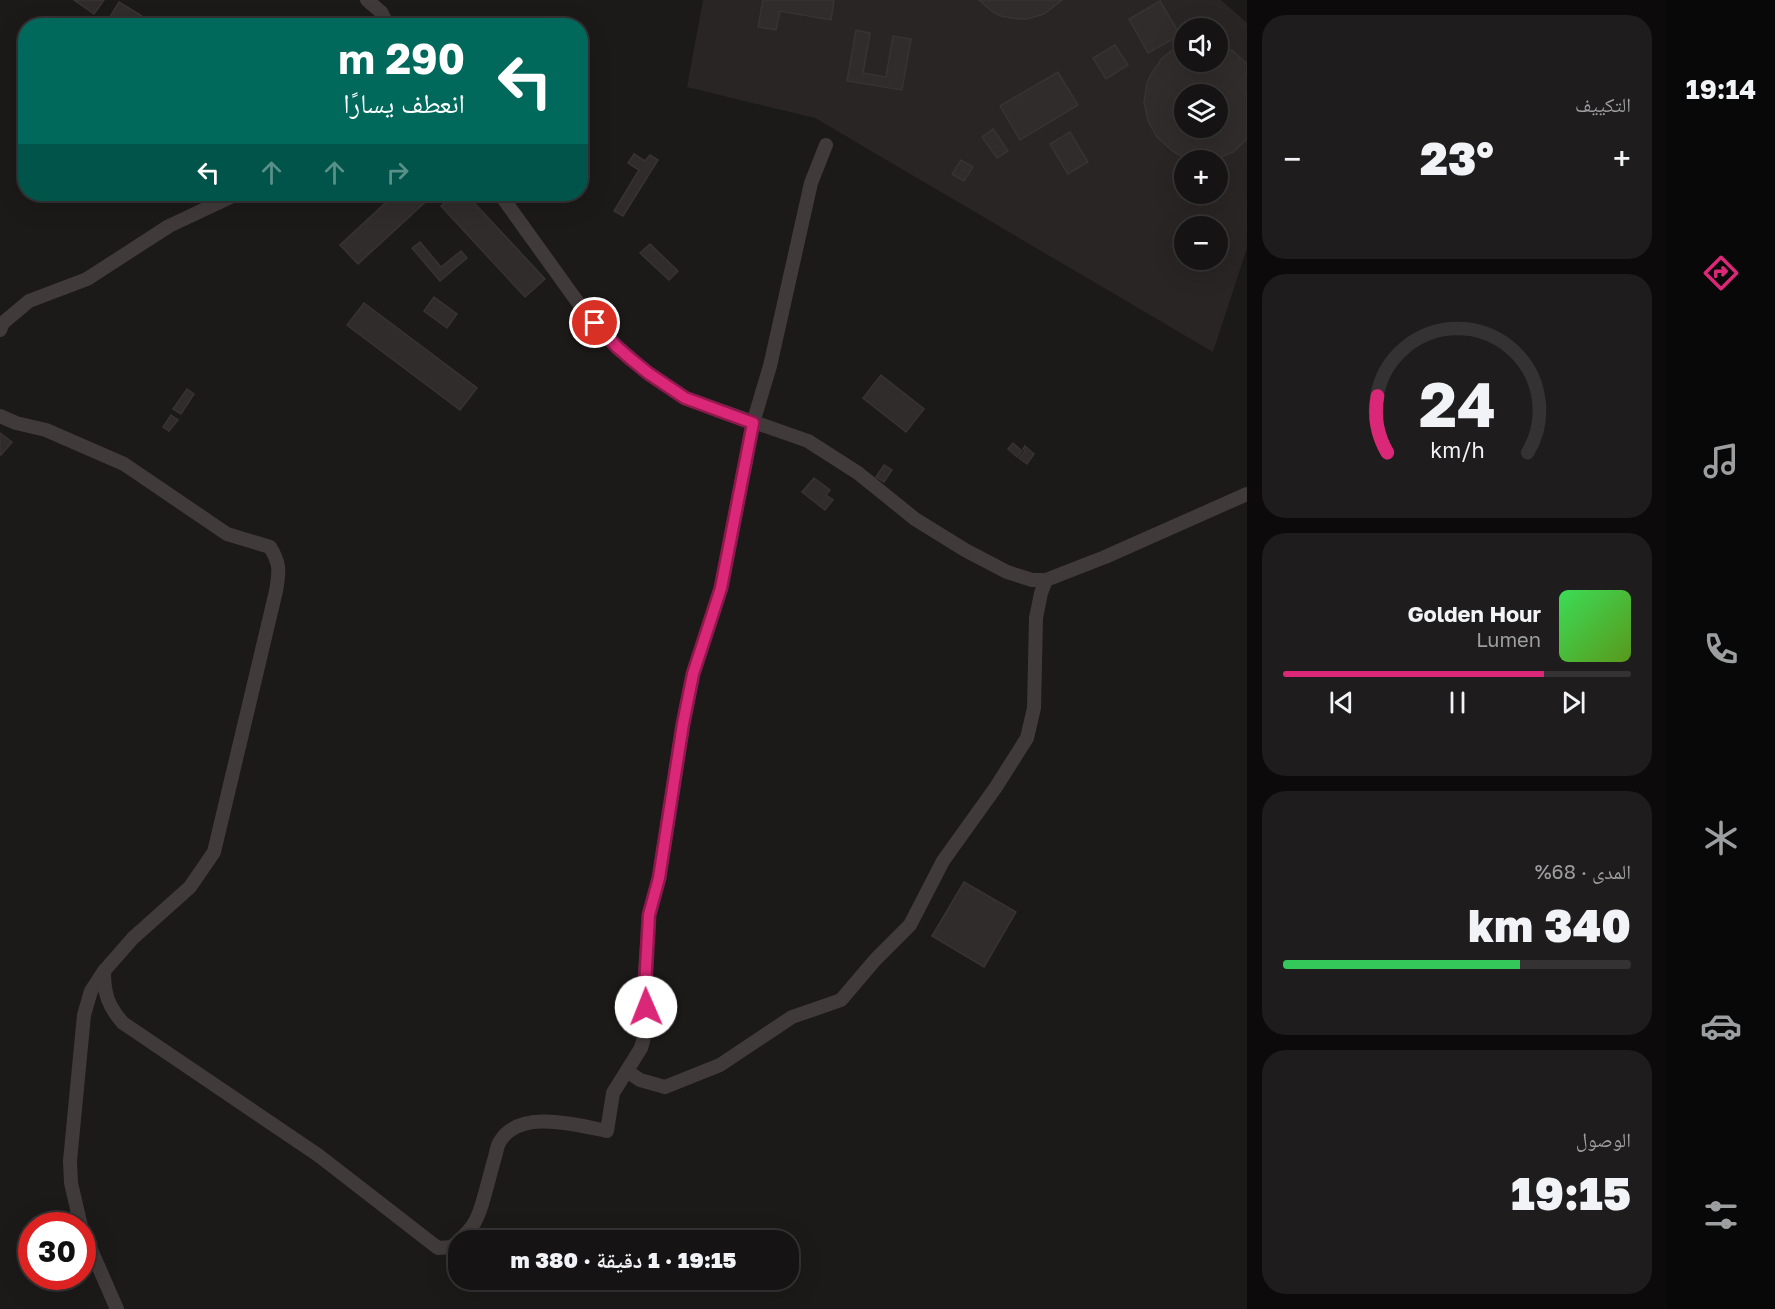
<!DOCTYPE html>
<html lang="ar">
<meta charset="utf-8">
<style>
:root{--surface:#151313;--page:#1e1c1c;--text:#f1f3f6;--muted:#9d9ea0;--line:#343233;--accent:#db2777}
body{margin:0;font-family:"Golos Text","Noto Naskh Arabic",sans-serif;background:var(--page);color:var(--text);direction:rtl;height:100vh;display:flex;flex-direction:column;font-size:22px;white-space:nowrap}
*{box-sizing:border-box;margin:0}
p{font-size:20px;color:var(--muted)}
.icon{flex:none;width:33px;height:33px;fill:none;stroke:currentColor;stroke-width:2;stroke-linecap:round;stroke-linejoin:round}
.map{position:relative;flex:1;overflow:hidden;direction:ltr}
.drawer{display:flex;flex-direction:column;gap:15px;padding:15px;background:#0c0a0a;width:420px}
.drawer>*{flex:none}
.hud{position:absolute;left:18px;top:18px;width:570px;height:183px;border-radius:24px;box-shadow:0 6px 24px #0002,0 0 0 2px var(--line);direction:rtl;background:#00695c;color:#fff;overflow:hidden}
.tools{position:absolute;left:1174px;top:18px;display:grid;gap:12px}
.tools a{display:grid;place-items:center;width:54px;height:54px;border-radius:50%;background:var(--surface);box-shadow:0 6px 24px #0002,0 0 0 2px var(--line);font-size:30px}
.speed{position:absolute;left:18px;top:1212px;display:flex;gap:12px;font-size:30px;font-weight:700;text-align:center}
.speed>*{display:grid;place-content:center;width:78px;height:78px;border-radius:50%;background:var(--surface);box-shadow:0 6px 24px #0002,0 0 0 2px var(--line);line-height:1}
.speed .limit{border:9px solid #d22;background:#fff;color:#111}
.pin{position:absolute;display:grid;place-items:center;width:51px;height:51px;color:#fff;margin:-26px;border:3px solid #fff;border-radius:50%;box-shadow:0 2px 6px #0007}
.me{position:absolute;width:66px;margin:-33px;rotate:359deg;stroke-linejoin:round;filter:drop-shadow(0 0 4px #0008)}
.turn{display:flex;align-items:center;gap:21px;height:126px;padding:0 24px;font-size:27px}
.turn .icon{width:78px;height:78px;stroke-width:2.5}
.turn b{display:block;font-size:42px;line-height:51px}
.lanes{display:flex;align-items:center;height:57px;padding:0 24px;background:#0003;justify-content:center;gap:30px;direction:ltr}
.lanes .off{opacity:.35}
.big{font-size:45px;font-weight:800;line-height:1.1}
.drawer .card{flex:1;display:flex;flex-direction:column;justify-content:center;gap:9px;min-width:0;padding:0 21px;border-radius:24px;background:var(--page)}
.drawer .dial{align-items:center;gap:0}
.dial svg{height:156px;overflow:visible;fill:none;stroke:var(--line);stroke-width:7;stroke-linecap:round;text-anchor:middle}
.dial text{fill:var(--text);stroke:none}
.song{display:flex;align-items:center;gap:18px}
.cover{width:72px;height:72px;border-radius:9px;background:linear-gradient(135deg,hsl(130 70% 55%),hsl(90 70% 35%))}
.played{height:6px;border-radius:3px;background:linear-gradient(90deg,var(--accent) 75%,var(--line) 75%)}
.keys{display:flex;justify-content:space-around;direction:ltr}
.heat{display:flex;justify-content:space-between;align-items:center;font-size:33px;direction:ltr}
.charge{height:9px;border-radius:4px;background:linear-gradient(90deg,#34c759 68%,var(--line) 0)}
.trip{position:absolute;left:448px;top:1230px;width:351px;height:60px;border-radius:24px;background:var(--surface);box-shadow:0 6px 24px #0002,0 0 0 2px var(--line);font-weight:800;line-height:60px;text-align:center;direction:rtl}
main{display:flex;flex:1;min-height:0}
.tabs{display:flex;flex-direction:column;width:108px;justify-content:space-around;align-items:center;background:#080808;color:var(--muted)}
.tabs .icon{width:42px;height:42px}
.tabs .on{color:var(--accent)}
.tabs b{font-size:27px;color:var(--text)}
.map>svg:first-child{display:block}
.built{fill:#292525;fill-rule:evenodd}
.building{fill:#302c2c;stroke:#383333;stroke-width:1.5;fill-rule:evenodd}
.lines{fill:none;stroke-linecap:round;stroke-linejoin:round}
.minor{stroke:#413a3b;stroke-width:14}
.route-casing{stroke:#8e194d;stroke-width:15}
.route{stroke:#db2777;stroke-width:10}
</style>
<main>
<nav class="tabs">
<b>19:14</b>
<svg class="icon on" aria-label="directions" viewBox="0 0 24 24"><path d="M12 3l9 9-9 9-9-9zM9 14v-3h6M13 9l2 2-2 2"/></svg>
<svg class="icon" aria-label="music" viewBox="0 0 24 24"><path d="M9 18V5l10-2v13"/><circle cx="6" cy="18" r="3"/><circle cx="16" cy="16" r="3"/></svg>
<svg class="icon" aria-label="phone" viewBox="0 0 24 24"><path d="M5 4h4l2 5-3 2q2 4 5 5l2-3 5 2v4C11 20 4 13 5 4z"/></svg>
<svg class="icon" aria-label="climate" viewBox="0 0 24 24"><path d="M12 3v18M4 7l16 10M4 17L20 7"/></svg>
<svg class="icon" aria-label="car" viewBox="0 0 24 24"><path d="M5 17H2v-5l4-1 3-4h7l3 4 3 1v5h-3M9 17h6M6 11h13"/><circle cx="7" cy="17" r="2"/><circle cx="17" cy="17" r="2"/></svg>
<svg class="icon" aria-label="filters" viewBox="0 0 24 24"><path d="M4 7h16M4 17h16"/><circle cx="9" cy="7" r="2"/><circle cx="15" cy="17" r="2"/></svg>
</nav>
<section class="drawer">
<div class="card"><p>التكييف</p>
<div class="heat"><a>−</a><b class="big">23°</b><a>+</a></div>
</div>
<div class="card dial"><svg viewBox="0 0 100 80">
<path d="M14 69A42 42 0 1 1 86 69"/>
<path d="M14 69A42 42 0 0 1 9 40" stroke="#db2777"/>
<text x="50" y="56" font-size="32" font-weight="700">24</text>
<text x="50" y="72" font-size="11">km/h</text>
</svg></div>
<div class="card">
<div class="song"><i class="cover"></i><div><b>Golden Hour</b><p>Lumen</p></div></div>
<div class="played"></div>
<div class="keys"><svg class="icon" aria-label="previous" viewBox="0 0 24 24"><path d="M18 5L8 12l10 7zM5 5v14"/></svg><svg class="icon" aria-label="pause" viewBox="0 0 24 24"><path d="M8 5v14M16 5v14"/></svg><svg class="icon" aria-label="next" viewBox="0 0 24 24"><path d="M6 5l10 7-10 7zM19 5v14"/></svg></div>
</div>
<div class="card"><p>المدى · 68%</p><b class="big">340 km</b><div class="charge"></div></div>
<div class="card"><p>الوصول</p><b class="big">19:15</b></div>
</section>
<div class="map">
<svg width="1247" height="1309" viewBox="0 0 1247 1309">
<rect width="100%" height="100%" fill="#1c1919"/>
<!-- built -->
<path class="built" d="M 703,0 L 1221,0 L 1247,23 L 1247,248 L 1213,352 L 815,118 L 687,87 ZM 1185,28 L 1218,28 L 1218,62 L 1185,62 ZM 1185,94 L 1218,94 L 1218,128 L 1185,128 ZM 1185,160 L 1218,160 L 1218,194 L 1185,194 ZM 1185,226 L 1218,226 L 1218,260 L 1185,260 Z"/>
<!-- building -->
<g class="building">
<path d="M 74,0 L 104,0 L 94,14 Z"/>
<path d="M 763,0 L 834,0 L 831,20 L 780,11 L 776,30 L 758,27 Z"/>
<path d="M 979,0 L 1062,0 L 1044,14 L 1027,19 L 1018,19 L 1001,16 L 993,12 Z"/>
<path d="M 1160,1 L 1180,35 L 1148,53 L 1129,19 Z"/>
<path d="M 119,2 L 155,24 L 154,26 L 105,25 Z"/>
<path d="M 856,30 L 870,33 L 863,73 L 886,77 L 893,36 L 911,39 L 902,90 L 847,81 Z"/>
<path d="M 1115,45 L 1128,65 L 1106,79 L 1093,58 Z"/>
<path d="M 1185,45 L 1185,62 L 1218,62 L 1218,45 L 1233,51 L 1247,64 L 1247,139 L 1233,152 L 1216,159 L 1198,160 L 1179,155 L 1171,150 L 1157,137 L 1148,121 L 1144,102 L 1147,83 L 1151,74 L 1162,58 L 1170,52 ZM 1185,94 L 1218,94 L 1218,128 L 1185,128 Z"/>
<path d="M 1058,72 L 1078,105 L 1020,140 L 1000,106 Z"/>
<path d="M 993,129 L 1008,151 L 997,158 L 982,137 Z"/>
<path d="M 1070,132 L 1088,162 L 1068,174 L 1050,144 Z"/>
<path d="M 634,154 L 645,161 L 650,155 L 658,160 L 623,216 L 614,211 L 639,170 L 628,163 Z"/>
<path d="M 961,160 L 973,167 L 964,181 L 952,174 Z"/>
<path d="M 395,194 L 434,194 L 358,264 L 340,245 Z"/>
<path d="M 455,194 L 466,194 L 545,279 L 525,297 L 441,206 Z"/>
<path d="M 420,242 L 441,267 L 461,251 L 467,258 L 440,281 L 412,248 Z"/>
<path d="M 650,244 L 678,271 L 669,280 L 640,253 Z"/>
<path d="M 434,297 L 457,314 L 447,328 L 424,311 Z"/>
<path d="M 364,303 L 477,388 L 460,410 L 347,325 Z"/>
<path d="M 881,375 L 924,409 L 906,432 L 863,398 Z"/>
<path d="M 187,389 L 194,394 L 181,414 L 173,409 Z"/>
<path d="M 171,415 L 178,420 L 169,431 L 163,427 Z"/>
<path d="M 0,433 L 12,442 L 1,455 L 0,453 Z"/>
<path d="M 1013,443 L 1022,451 L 1017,457 L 1008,449 Z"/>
<path d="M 1025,446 L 1034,454 L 1027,464 L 1019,458 L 1025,451 L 1023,449 Z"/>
<path d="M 884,465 L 892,470 L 884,482 L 876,477 Z"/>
<path d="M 814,478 L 830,490 L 826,495 L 833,500 L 825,510 L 802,492 Z"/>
<path d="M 964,882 L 1016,912 L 984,967 L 932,936 Z"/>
</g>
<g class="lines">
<!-- minor -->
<g class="minor">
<path d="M 367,0 L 381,12 L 388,26"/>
<path d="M 500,194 L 584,311 L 617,347 L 648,373 L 685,398 L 808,441 L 858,473 L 915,519 L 965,550 L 1007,572 L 1032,580 L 1046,580 L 1105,557 L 1247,494"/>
<path d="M 0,330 L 3,323 L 29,301 L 87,279 L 169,226 L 237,194"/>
<path d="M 0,416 L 16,423 L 46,430 L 124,464 L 227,534 L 270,547 C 281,565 279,572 276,591 L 214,852 L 190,887 L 133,938 L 104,971 L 91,991 L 84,1015 L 70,1161 L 71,1183 L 81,1226"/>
<path d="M 104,971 C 104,994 108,1006 123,1023 L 318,1155 L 438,1248 L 451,1247 L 459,1241"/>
<path d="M 627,1071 L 640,1080 L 665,1087 L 720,1065 L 792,1017 L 841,1000 L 875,960 L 910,925 L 943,861 L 996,787 L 1027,738 L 1034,708 L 1036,618 L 1041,593 L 1046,580"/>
<path d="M 82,1229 L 117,1309"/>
<path d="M 459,1240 C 474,1228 479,1216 484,1197 C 488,1184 491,1170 495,1157 C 496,1153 497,1147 499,1143 C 518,1108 576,1125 607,1131 L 613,1093 L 641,1048 L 647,1027 L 644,987 L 649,915 L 659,878 L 683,724 L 693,674 L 721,588 L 753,423 L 770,366 L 811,183 L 826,145"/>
</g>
</g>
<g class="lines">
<defs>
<path id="route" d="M 595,323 L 617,347 L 632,360 L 648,373 L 685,398 L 753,423 L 721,588 L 693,674 L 683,724 L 659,878 L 649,915 L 645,987 L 646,1007"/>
</defs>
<!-- route casing -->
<use href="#route" class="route-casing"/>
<!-- route -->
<use href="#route" class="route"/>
</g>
</svg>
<div class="tools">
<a><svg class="icon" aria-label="sound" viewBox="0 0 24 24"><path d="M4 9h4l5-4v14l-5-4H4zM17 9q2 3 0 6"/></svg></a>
<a><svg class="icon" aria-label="layers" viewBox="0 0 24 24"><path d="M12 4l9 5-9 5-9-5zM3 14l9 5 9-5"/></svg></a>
<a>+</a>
<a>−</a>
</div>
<div class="speed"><div class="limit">30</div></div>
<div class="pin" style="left:595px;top:323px;background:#d93025"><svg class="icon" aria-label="arrive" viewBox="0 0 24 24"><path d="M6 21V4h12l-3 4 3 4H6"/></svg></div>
<svg class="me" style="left:646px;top:1007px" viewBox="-20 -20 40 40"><circle r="19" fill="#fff"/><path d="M0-13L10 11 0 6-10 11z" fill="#db2777"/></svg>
<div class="trip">19:15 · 1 دقيقة · 380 m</div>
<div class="hud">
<div class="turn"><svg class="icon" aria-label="left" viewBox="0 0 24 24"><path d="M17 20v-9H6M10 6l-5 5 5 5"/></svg><div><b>290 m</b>انعطف يسارًا</div></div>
<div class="lanes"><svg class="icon" aria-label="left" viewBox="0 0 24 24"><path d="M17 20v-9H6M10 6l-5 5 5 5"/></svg><svg class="icon off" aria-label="ahead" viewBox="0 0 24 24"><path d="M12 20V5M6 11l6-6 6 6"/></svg><svg class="icon off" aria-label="ahead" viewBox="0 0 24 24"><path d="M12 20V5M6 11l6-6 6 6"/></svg><svg class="icon off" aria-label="right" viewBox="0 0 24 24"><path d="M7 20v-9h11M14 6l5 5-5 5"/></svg></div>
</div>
</div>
</main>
